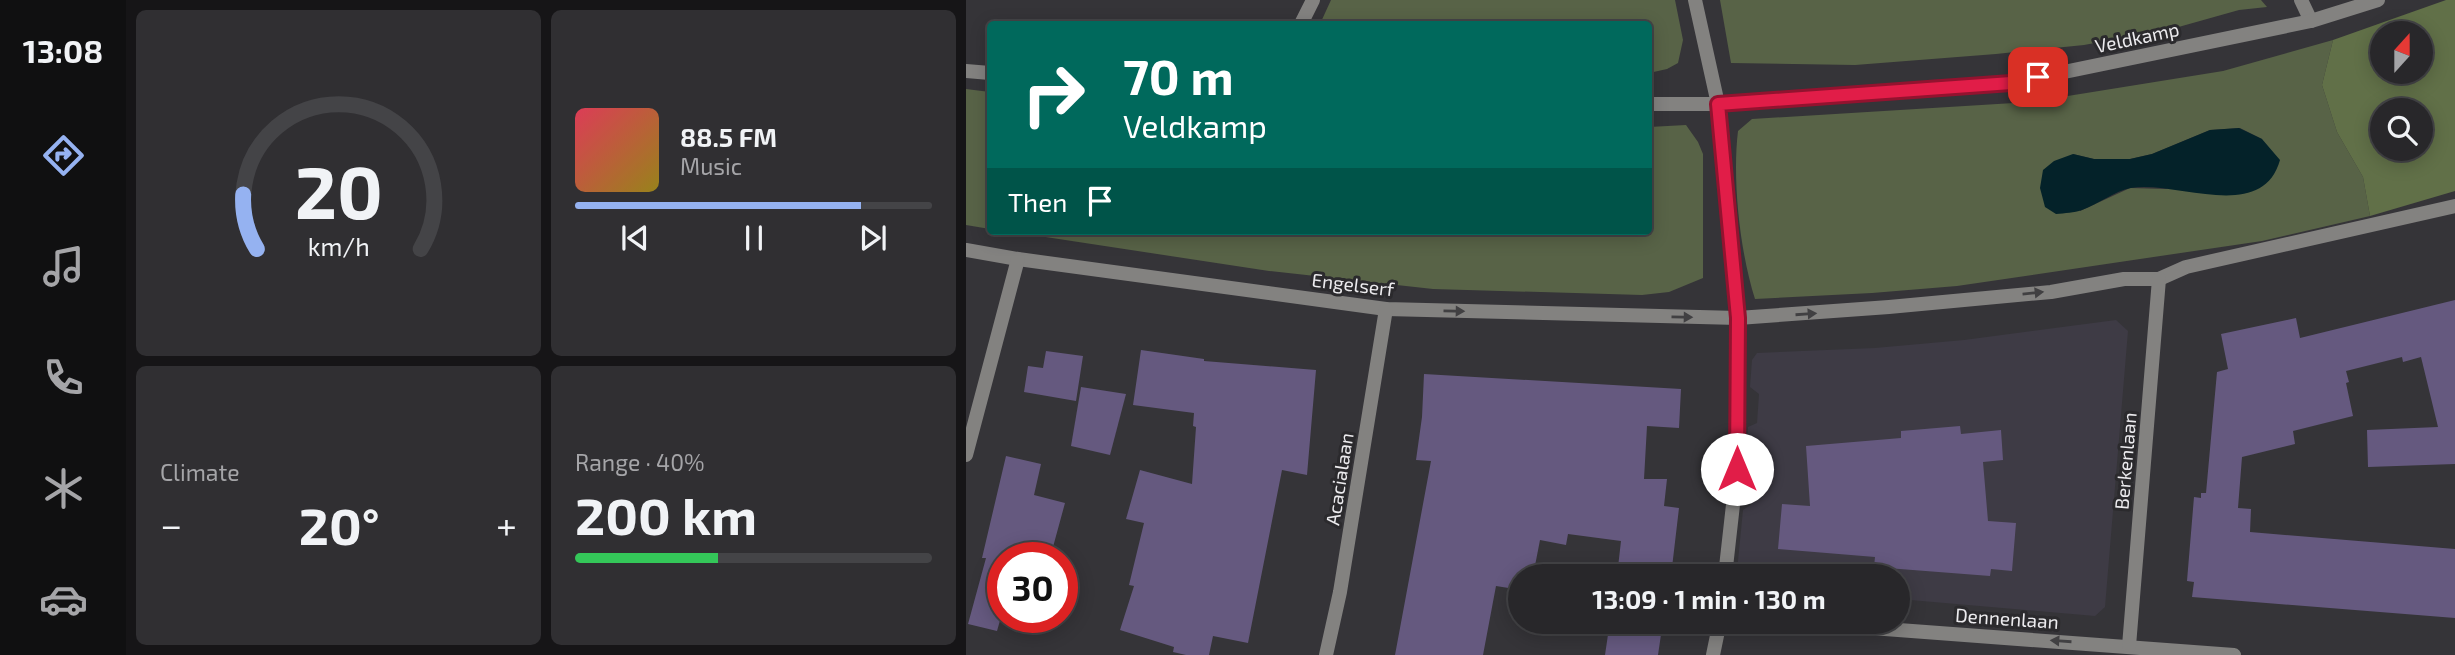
<!DOCTYPE html>
<meta charset="utf-8">
<style>
:root{--surface:#28272a;--page:#302f32;--text:#f1f3f6;--muted:#a5a5a8;--line:#444447;--accent:#95b2f1}
body{margin:0;font-family:"Exo 2",sans-serif;background:var(--page);color:var(--text);height:100vh;display:flex;flex-direction:column;font-size:26px;white-space:nowrap}
*{box-sizing:border-box;margin:0}
p{font-size:23px;color:var(--muted)}
.icon{flex:none;width:38px;height:38px;fill:none;stroke:currentColor;stroke-width:2;stroke-linecap:round;stroke-linejoin:round}
.map{position:relative;flex:1;overflow:hidden}
.drawer{display:flex;flex-direction:column;gap:10px;padding:10px;background:#161517;width:840px}
.drawer>*{flex:none}
.banner{position:absolute;left:21px;top:21px;width:665px;height:214px;border-radius:7px;box-shadow:0 4px 18px #0003,0 0 0 2px var(--line);background:#00695c;color:#fff;overflow:hidden}
.needle{width:46px;rotate:21deg}
.buttons{position:absolute;left:1404px;top:21px;display:grid;gap:14px}
.buttons a{display:grid;place-items:center;width:63px;height:63px;border-radius:50%;background:var(--surface);box-shadow:0 4px 18px #0003,0 0 0 2px var(--line);font-size:35px}
.speed{position:absolute;left:21px;top:542px;display:flex;gap:14px;font-size:35px;font-weight:700;text-align:center}
.speed>*{display:grid;place-content:center;width:91px;height:91px;border-radius:50%;background:var(--surface);box-shadow:0 4px 18px #0003,0 0 0 2px var(--line);line-height:1}
.speed .limit{border:10px solid #d22;background:#fff;color:#111}
.pin{position:absolute;display:grid;place-items:center;width:60px;height:60px;color:#fff;margin:-30px;border-radius:14px;box-shadow:0 4px 10px #0006}
.me{position:absolute;width:77px;margin:-38px;rotate:0deg;stroke-linejoin:round;filter:drop-shadow(0 0 5px #0008)}
.turn{display:flex;align-items:center;gap:24px;height:147px;padding:0 21px;font-size:32px}
.turn .icon{width:91px;height:91px;stroke-width:2.5}
.turn b{display:block;font-size:49px;line-height:60px}
.then{display:flex;align-items:center;height:66px;padding:0 21px;background:#0003;gap:14px;font-size:26px}
.big{font-size:52px;font-weight:700;line-height:1.1}
.drawer .tile{flex:1;display:flex;flex-direction:column;justify-content:center;gap:10px;min-width:0;padding:0 24px;border-radius:10px;background:var(--page)}
.drawer .dial{align-items:center;gap:0}
.dial svg{height:182px;overflow:visible;fill:none;stroke:var(--line);stroke-width:7;stroke-linecap:round;text-anchor:middle}
.dial text{fill:var(--text);stroke:none}
.song{display:flex;align-items:center;gap:21px}
.cover{width:84px;height:84px;border-radius:10px;background:linear-gradient(135deg,hsl(350 70% 55%),hsl(50 70% 35%))}
.played{height:7px;border-radius:4px;background:linear-gradient(90deg,var(--accent) 80%,var(--line) 80%)}
.keys{display:flex;justify-content:space-around;direction:ltr}
.heat{display:flex;justify-content:space-between;align-items:center;font-size:38px;direction:ltr}
.charge{height:10px;border-radius:5px;background:linear-gradient(90deg,#34c759 40%,var(--line) 0)}
.drawer .tiles{flex:1;display:grid;gap:10px;grid-template-columns:repeat(2,1fr)}
.trip{position:absolute;left:542px;top:564px;width:402px;height:70px;border-radius:35px;background:var(--surface);box-shadow:0 4px 18px #0003,0 0 0 2px var(--line);font-weight:700;line-height:70px;text-align:center}
main{display:flex;flex:1;min-height:0}
.dock{display:flex;flex-direction:column;width:126px;justify-content:space-around;align-items:center;background:#101011;color:var(--muted)}
.dock .icon{width:49px;height:49px}
.dock .selected{color:var(--accent)}
.dock b{font-size:32px;color:var(--text)}
.map>svg:first-child{display:block}
.built{fill:#3e3b45}
.green{fill:#586347;fill-rule:evenodd}
.forest{fill:#617048;fill-rule:evenodd}
.water{fill:#042229}
.building{fill:#65597f}
.lines{fill:none;stroke-linecap:round;stroke-linejoin:round}
.minor{stroke:#838280;stroke-width:14}
.tertiary{stroke:#838280;stroke-width:14}
.oneway{fill:#414042}
.route-casing{stroke:#92132f;stroke-width:18}
.route{stroke:#e11d48;stroke-width:12}
.labels{text-anchor:middle;dominant-baseline:central;stroke-width:6;stroke-linejoin:round;paint-order:stroke}
.street-label{font-size:19px;fill:#ecebee;stroke:#2b2a2d}
</style>
<main>
<nav class="dock">
<b>13:08</b>
<svg class="icon selected" aria-label="directions" viewBox="0 0 24 24"><path d="M12 3l9 9-9 9-9-9zM9 14v-3h6M13 9l2 2-2 2"/></svg>
<svg class="icon" aria-label="music" viewBox="0 0 24 24"><path d="M9 18V5l10-2v13"/><circle cx="6" cy="18" r="3"/><circle cx="16" cy="16" r="3"/></svg>
<svg class="icon" aria-label="phone" viewBox="0 0 24 24"><path d="M5 4h4l2 5-3 2q2 4 5 5l2-3 5 2v4C11 20 4 13 5 4z"/></svg>
<svg class="icon" aria-label="climate" viewBox="0 0 24 24"><path d="M12 3v18M4 7l16 10M4 17L20 7"/></svg>
<svg class="icon" aria-label="car" viewBox="0 0 24 24"><path d="M5 17H2v-5l4-1 3-4h7l3 4 3 1v5h-3M9 17h6M6 11h13"/><circle cx="7" cy="17" r="2"/><circle cx="17" cy="17" r="2"/></svg>
</nav>
<section class="drawer">
<div class="tiles">
<div class="tile dial"><svg viewBox="0 0 100 80">
<path d="M14 69A42 42 0 1 1 86 69"/>
<path d="M14 69A42 42 0 0 1 8 45" stroke="#95b2f1"/>
<text x="50" y="56" font-size="32" font-weight="700">20</text>
<text x="50" y="72" font-size="11">km/h</text>
</svg></div>
<div class="tile">
<div class="song"><i class="cover"></i><div><b>88.5 FM</b><p>Music</p></div></div>
<div class="played"></div>
<div class="keys"><svg class="icon" aria-label="previous" viewBox="0 0 24 24"><path d="M18 5L8 12l10 7zM5 5v14"/></svg><svg class="icon" aria-label="pause" viewBox="0 0 24 24"><path d="M8 5v14M16 5v14"/></svg><svg class="icon" aria-label="next" viewBox="0 0 24 24"><path d="M6 5l10 7-10 7zM19 5v14"/></svg></div>
</div>
<div class="tile"><p>Climate</p>
<div class="heat"><a>−</a><b class="big">20°</b><a>+</a></div>
</div>
<div class="tile"><p>Range · 40%</p><b class="big">200 km</b><div class="charge"></div></div>
</div>
</section>
<div class="map">
<svg width="1489" height="655" viewBox="0 0 1489 655">
<rect width="100%" height="100%" fill="#353438"/>
<!-- built -->
<path class="built" d="M 1150,320 L 1162,331 L 1139,607 L 1129,616 L 933,599 L 933,576 L 774,576 L 771,571 L 777,510 L 786,504 L 789,456 L 788,454 L 781,453 L 782,427 L 791,423 L 793,394 L 784,387 L 786,360 L 791,353 L 909,348 L 998,340 Z"/>
<!-- green -->
<g class="green">
<path d="M 365,0 L 709,0 L 717,40 L 712,63 L 701,69 L 683,73 L 682,24 L 354,24 Z"/>
<path d="M 754,0 L 1295,0 L 1301,7 L 1273,10 L 1209,28 L 1118,45 L 1030,54 L 889,65 L 765,63 Z"/>
<path d="M 1367,40 L 1356,85 L 1371,132 L 1397,177 L 1404,216 L 1296,241 L 991,286 L 906,293 L 789,299 C 774,252 766,180 772,131 L 786,119 L 1064,102 L 1257,71 ZM 1274,128 L 1296,139 L 1200,189 L 1164,188 L 1114,211 L 1107,154 L 1128,159 L 1164,159 L 1186,154 L 1244,130 Z"/>
<path d="M 0,89 L 24,92 L 24,229 L 0,225 Z"/>
<path d="M 720,125 L 732,142 L 737,154 L 737,278 L 703,292 L 676,295 L 467,289 L 303,271 L 40,231 L 682,231 L 683,127 Z"/>
</g>
<!-- forest -->
<path class="forest" d="M 1480,0 L 1489,0 L 1489,191 L 1404,216 L 1397,177 L 1371,132 L 1356,85 L 1367,40 ZM 1416,33 L 1454,33 L 1454,72 L 1416,72 ZM 1416,110 L 1454,110 L 1454,149 L 1416,149 Z"/>
<!-- water -->
<path class="water" d="M 1273,128 L 1296,139 L 1314,160 C 1296,224 1210,180 1165,188 C 1149,191 1132,204 1116,210 C 1108,213 1099,213 1090,214 L 1079,207 L 1074,188 L 1077,170 L 1088,161 L 1107,154 L 1128,159 L 1164,159 L 1186,154 L 1244,130 Z"/>
<!-- building -->
<g class="building">
<path d="M 1489,300 L 1489,464 L 1402,467 L 1401,430 L 1472,427 L 1455,357 L 1437,362 L 1436,357 L 1380,371 L 1383,382 L 1380,383 L 1387,416 L 1327,431 L 1329,444 L 1276,457 L 1272,508 L 1285,509 L 1284,532 L 1489,549 L 1489,618 L 1226,597 L 1228,582 L 1221,581 L 1228,497 L 1235,498 L 1235,493 L 1240,493 L 1251,372 L 1262,369 L 1255,334 L 1330,318 L 1334,338 Z"/>
<path d="M 175,350 L 238,359 L 238,361 L 350,370 L 341,475 L 316,470 L 282,643 L 247,636 L 243,655 L 220,655 L 207,652 L 208,647 L 154,630 L 168,586 L 163,585 L 178,523 L 160,519 L 174,470 L 226,484 L 230,427 L 227,426 L 228,413 L 167,405 Z"/>
<path d="M 80,351 L 117,356 L 110,401 L 58,392 L 62,366 L 77,368 Z"/>
<path d="M 458,374 L 715,389 L 713,428 L 681,426 L 678,479 L 701,479 L 698,506 L 713,508 L 705,576 L 651,576 L 655,541 L 602,534 L 600,545 L 574,540 L 567,576 L 555,576 L 555,590 L 530,586 L 517,655 L 429,655 L 465,461 L 450,460 L 456,417 Z"/>
<path d="M 115,387 L 160,394 L 144,455 L 105,446 Z"/>
<path d="M 994,426 L 995,434 L 1035,430 L 1037,460 L 1017,462 L 1022,521 L 1050,523 L 1046,571 L 1025,569 L 1024,576 L 908,567 L 909,557 L 812,549 L 816,504 L 844,506 L 840,446 L 935,438 L 935,431 Z"/>
<path d="M 40,456 L 75,464 L 68,495 L 99,503 L 84,558 L 37,558 L 37,610 L 31,631 L 2,624 L 20,558 L 16,558 Z"/>
<path d="M 644,621 L 697,621 L 692,655 L 639,655 Z"/>
</g>
<g class="lines">
<!-- minor -->
<g class="minor">
<path d="M 729,0 L 752,104 L 772,318 L 771,469 L 759,576"/>
<path d="M 1335,0 L 1345,21"/>
<path d="M 335,24 L 347,0"/>
<path d="M 0,250 L 52,259 L 420,309 L 772,318 L 923,307 L 1085,292 L 1158,279 L 1193,279 L 1220,267 L 1489,206"/>
<path d="M 0,455 L 52,259"/>
<path d="M 811,621 L 1268,655"/>
<path d="M 1163,646 L 1193,279"/>
<path d="M 360,655 L 374,592 L 420,309"/>
<path d="M 747,655 L 754,621"/>
</g>
<!-- tertiary -->
<g class="tertiary">
<path d="M 0,71 L 24,73"/>
<path d="M 682,104 L 752,104 L 1045,83 L 1345,21 L 1412,0"/>
</g>
</g>
<!-- one-way arrows -->
<defs><path id="oneway-solid" d="M-6-.8H1V-3.2L6.5 0L1 3.2V.8H-6Z" transform="scale(1.75)"/></defs>
<g class="oneway">
<use href="#oneway-solid" transform="translate(1067 293) rotate(-6)"/>
<use href="#oneway-solid" transform="translate(488 311) rotate(1)"/>
<use href="#oneway-solid" transform="translate(840 314) rotate(-4)"/>
<use href="#oneway-solid" transform="translate(716 317) rotate(1)"/>
<use href="#oneway-solid" transform="translate(1095 641) rotate(-176)"/>
</g>
<g class="lines">
<defs>
<path id="route" d="M 771,469 L 772,318 L 752,104 L 1045,83 L 1072,77"/>
</defs>
<!-- route casing -->
<use href="#route" class="route-casing"/>
<!-- route -->
<use href="#route" class="route"/>
</g>
<g class="labels">
<!-- street labels -->
<g class="street-label">
<text transform="translate(1171 37) rotate(-12)">Veldkamp</text>
<text transform="translate(387 284) rotate(7)">Engelserf</text>
<text transform="translate(1159 461) rotate(-85)">Berkenlaan</text>
<text transform="translate(373 479) rotate(-81)">Acacialaan</text>
<text transform="translate(1041 618) rotate(4)">Dennenlaan</text>
</g>
</g>
</svg>
<div class="buttons">
<a><svg class="needle" viewBox="-14 -14 28 28"><path d="M0-13l5 13h-10z" fill="#e53935"/><path d="M0 13l5-13h-10z" fill="#a5a5a8"/></svg></a>
<a><svg class="icon" aria-label="search" viewBox="0 0 24 24"><circle cx="10" cy="10" r="6"/><path d="M15 15l6 6"/></svg></a>
</div>
<div class="speed"><div class="limit">30</div></div>
<div class="pin" style="left:1072px;top:77px;background:#d93025"><svg class="icon" aria-label="arrive" viewBox="0 0 24 24"><path d="M6 21V4h12l-3 4 3 4H6"/></svg></div>
<svg class="me" style="left:771px;top:469px" viewBox="-20 -20 40 40"><circle r="19" fill="#fff"/><path d="M0-13L10 11 0 6-10 11z" fill="#e11d48"/></svg>
<div class="trip">13:09 · 1 min · 130 m</div>
<div class="banner">
<div class="turn"><svg class="icon" aria-label="right" viewBox="0 0 24 24"><path d="M7 20v-9h11M14 6l5 5-5 5"/></svg><div><b>70 m</b>Veldkamp</div></div>
<div class="then">Then<svg class="icon" aria-label="arrive" viewBox="0 0 24 24"><path d="M6 21V4h12l-3 4 3 4H6"/></svg></div>
</div>
</div>
</main>
